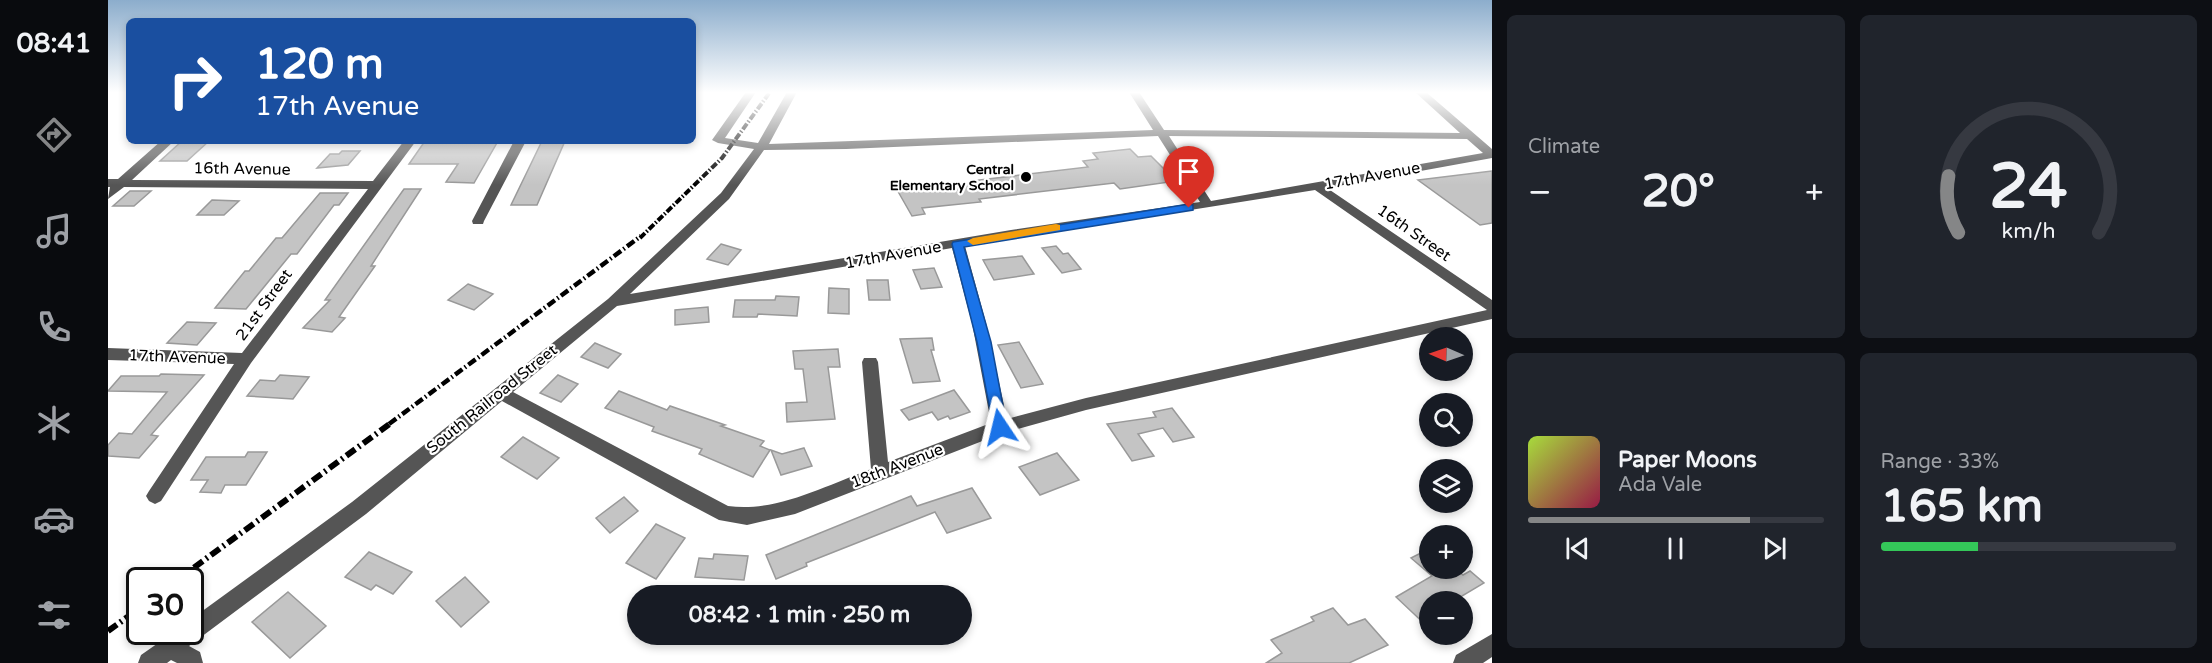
<!DOCTYPE html>
<meta charset="utf-8">
<style>
:root{--surface:#171b24;--page:#20242c;--text:#f1f3f6;--muted:#9ea1a6;--line:#363941;--accent:#858687}
body{margin:0;font-family:"Varela Round",sans-serif;background:var(--page);color:var(--text);height:100vh;display:flex;flex-direction:column;font-size:22px;white-space:nowrap}
*{box-sizing:border-box;margin:0}
p{font-size:20px;color:var(--muted)}
.icon{flex:none;width:33px;height:33px;fill:none;stroke:currentColor;stroke-width:2;stroke-linecap:round;stroke-linejoin:round}
.map{position:relative;flex:1;overflow:hidden}
.side{display:flex;flex-direction:column;gap:15px;padding:15px;background:#0d0f14;width:720px}
.side>*{flex:none}
.hud{position:absolute;left:18px;top:18px;width:570px;height:126px;border-radius:9px;box-shadow:0 3px 9px #0003;background:#1a4fa0;color:#fff;overflow:hidden}
.needle{width:39px;rotate:272deg}
.controls{position:absolute;left:1311px;top:327px;display:grid;gap:12px}
.controls a{display:grid;place-items:center;width:54px;height:54px;border-radius:50%;background:var(--surface);box-shadow:0 3px 9px #0003;font-size:30px}
.speed{position:absolute;left:18px;top:567px;display:flex;gap:12px;font-size:30px;font-weight:700;text-align:center}
.speed>*{display:grid;place-content:center;width:78px;height:78px;border-radius:50%;background:var(--surface);box-shadow:0 3px 9px #0003;line-height:1}
.speed .limit{border:3px solid #111;border-radius:9px;background:#fff;color:#111}
.pin{position:absolute;display:grid;place-items:center;width:51px;height:51px;color:#fff;margin:-62px -26px;border-radius:50% 50% 50% 0;rotate:-45deg;box-shadow:0 0 6px #0007}
.pin .icon{rotate:45deg}
.me{position:absolute;width:66px;margin:-33px;rotate:350deg;stroke-linejoin:round;filter:drop-shadow(0 0 4px #0008)}
.turn{display:flex;align-items:center;gap:21px;height:126px;padding:0 30px;font-size:27px}
.turn .icon{width:78px;height:78px;stroke-width:2.5}
.turn b{display:block;font-size:42px;line-height:51px}
.big{font-size:45px;font-weight:800;line-height:1.1}
.side .card{flex:1;display:flex;flex-direction:column;justify-content:center;gap:9px;min-width:0;padding:0 21px;border-radius:9px;background:var(--page)}
.side .dial{align-items:center;gap:0}
.dial svg{height:156px;overflow:visible;fill:none;stroke:var(--line);stroke-width:7;stroke-linecap:round;text-anchor:middle}
.dial text{fill:var(--text);stroke:none}
.song{display:flex;align-items:center;gap:18px}
.cover{width:72px;height:72px;border-radius:9px;background:linear-gradient(135deg,hsl(80 70% 55%),hsl(340 70% 35%))}
.played{height:6px;border-radius:3px;background:linear-gradient(90deg,var(--accent) 75%,var(--line) 75%)}
.keys{display:flex;justify-content:space-around;direction:ltr}
.heat{display:flex;justify-content:space-between;align-items:center;font-size:33px;direction:ltr}
.charge{height:9px;border-radius:4px;background:linear-gradient(90deg,#34c759 33%,var(--line) 0)}
.side .tiles{flex:1;display:grid;gap:15px;grid-template-columns:repeat(2,1fr)}
.trip{position:absolute;left:519px;top:585px;width:345px;height:60px;border-radius:30px;background:var(--surface);box-shadow:0 3px 9px #0003;font-weight:800;line-height:60px;text-align:center}
main{display:flex;flex:1;min-height:0}
.menu{display:flex;flex-direction:column;width:108px;justify-content:space-around;align-items:center;background:#090b0e;color:var(--muted)}
.menu .icon{width:42px;height:42px}
.menu .on{color:var(--accent)}
.menu b{font-size:27px;color:var(--text)}
.map>svg:first-child{display:block}
.building{fill:#c4c4c4;stroke:#999;stroke-width:1.5}
.lines{fill:none;stroke-linecap:round;stroke-linejoin:round}
.minor{fill:#555;fill-rule:evenodd}
.rail-far2{stroke:#000;stroke-width:4;stroke-dasharray:7 2 1.5 2;stroke-linecap:butt}
.rail-far1{stroke:#000;stroke-width:4.5;stroke-dasharray:9 3 1.5 3;stroke-linecap:butt}
.rail{stroke:#000;stroke-width:6;stroke-dasharray:11 4 2 4;stroke-linecap:butt}
.route{fill:#1a73e8;stroke:#114b97;stroke-width:1.5}
.slow{fill:#f59e0b}
.poi-dot{fill:#000;stroke:#fff;stroke-width:2}
.labels{text-anchor:middle;dominant-baseline:central;stroke-width:4.5;stroke-linejoin:round;paint-order:stroke}
.far-poi-label{font-size:14px;font-weight:bold;fill:#000;stroke:#fff;text-anchor:end}
.street-label{font-size:16px;fill:#000;stroke:#fff}
</style>
<main>
<nav class="menu">
<b>08:41</b>
<svg class="icon on" aria-label="directions" viewBox="0 0 24 24"><path d="M12 3l9 9-9 9-9-9zM9 14v-3h6M13 9l2 2-2 2"/></svg>
<svg class="icon" aria-label="music" viewBox="0 0 24 24"><path d="M9 18V5l10-2v13"/><circle cx="6" cy="18" r="3"/><circle cx="16" cy="16" r="3"/></svg>
<svg class="icon" aria-label="phone" viewBox="0 0 24 24"><path d="M5 4h4l2 5-3 2q2 4 5 5l2-3 5 2v4C11 20 4 13 5 4z"/></svg>
<svg class="icon" aria-label="climate" viewBox="0 0 24 24"><path d="M12 3v18M4 7l16 10M4 17L20 7"/></svg>
<svg class="icon" aria-label="car" viewBox="0 0 24 24"><path d="M5 17H2v-5l4-1 3-4h7l3 4 3 1v5h-3M9 17h6M6 11h13"/><circle cx="7" cy="17" r="2"/><circle cx="17" cy="17" r="2"/></svg>
<svg class="icon" aria-label="filters" viewBox="0 0 24 24"><path d="M4 7h16M4 17h16"/><circle cx="9" cy="7" r="2"/><circle cx="15" cy="17" r="2"/></svg>
</nav>
<div class="map">
<svg width="1384" height="663" viewBox="0 0 1384 663">
<rect width="100%" height="100%" fill="#fff"/>
<!-- building -->
<g class="building">
<path d="M 74,141 L 101,141 L 79,161 L 52,161 Z"/>
<path d="M 317,141 L 390,141 L 366,183 L 338,182 L 350,164 L 301,164 Z"/>
<path d="M 434,141 L 457,141 L 429,205 L 403,205 Z"/>
<path d="M 1022,149 L 1030,157 L 1043,156 L 1068,181 L 1012,189 L 1006,183 L 871,199 L 873,202 L 814,208 L 817,214 L 804,216 L 788,188 L 801,187 L 803,190 L 865,183 L 863,181 L 980,167 L 975,161 L 990,159 L 985,153 Z"/>
<path d="M 234,151 L 252,151 L 240,165 L 209,168 L 222,154 L 231,154 Z"/>
<path d="M 1384,171 L 1384,223 L 1372,225 L 1310,180 Z"/>
<path d="M 296,189 L 313,189 L 263,266 L 267,266 L 231,317 L 237,318 L 224,332 L 195,328 L 222,300 L 217,300 Z"/>
<path d="M 22,191 L 43,191 L 26,206 L 5,206 Z"/>
<path d="M 212,193 L 240,193 L 231,205 L 226,205 L 189,254 L 183,254 L 138,309 L 107,308 L 137,271 L 141,271 L 168,238 L 174,238 Z"/>
<path d="M 104,200 L 131,201 L 116,215 L 89,215 Z"/>
<path d="M 613,244 L 633,250 L 620,265 L 599,259 Z"/>
<path d="M 948,246 L 955,254 L 960,253 L 973,269 L 954,273 L 934,248 Z"/>
<path d="M 914,256 L 926,274 L 886,280 L 875,260 Z"/>
<path d="M 826,268 L 834,287 L 813,289 L 805,270 Z"/>
<path d="M 759,280 L 780,280 L 782,300 L 761,300 Z"/>
<path d="M 360,284 L 385,294 L 366,310 L 340,300 Z"/>
<path d="M 721,288 L 741,289 L 741,314 L 720,313 Z"/>
<path d="M 668,296 L 691,297 L 689,316 L 650,314 L 649,317 L 625,317 L 627,300 L 667,300 Z"/>
<path d="M 600,307 L 601,322 L 567,325 L 567,310 Z"/>
<path d="M 79,322 L 108,323 L 89,345 L 59,343 Z"/>
<path d="M 824,338 L 826,350 L 823,350 L 832,381 L 805,383 L 792,339 Z"/>
<path d="M 911,342 L 935,384 L 913,388 L 890,345 Z"/>
<path d="M 487,343 L 513,354 L 500,368 L 473,357 Z"/>
<path d="M 730,349 L 732,367 L 720,367 L 727,419 L 679,422 L 678,403 L 699,402 L 695,369 L 687,369 L 685,351 Z"/>
<path d="M 53,374 L 96,375 L 43,435 L 50,436 L 31,458 L 0,456 L 0,445 L 11,433 L 24,434 L 59,392 L 0,391 L 13,376 L 51,376 Z"/>
<path d="M 172,375 L 201,377 L 185,399 L 139,396 L 152,380 L 167,381 Z"/>
<path d="M 450,375 L 470,384 L 453,402 L 432,393 Z"/>
<path d="M 846,390 L 862,412 L 842,419 L 840,416 L 830,420 L 824,412 L 801,420 L 793,410 Z"/>
<path d="M 511,391 L 559,410 L 562,406 L 617,425 L 613,426 L 656,441 L 652,446 L 662,450 L 645,477 L 591,454 L 594,449 L 544,431 L 546,427 L 497,408 Z"/>
<path d="M 1064,408 L 1086,437 L 1065,442 L 1055,428 L 1030,434 L 1046,456 L 1024,461 L 999,424 L 1048,417 L 1045,412 Z"/>
<path d="M 415,437 L 451,458 L 429,479 L 393,457 Z"/>
<path d="M 696,448 L 704,466 L 673,475 L 663,450 L 674,454 Z"/>
<path d="M 140,452 L 159,452 L 138,485 L 117,485 L 113,493 L 92,492 L 100,480 L 83,480 L 98,457 L 137,457 Z"/>
<path d="M 949,453 L 971,480 L 932,495 L 911,467 Z"/>
<path d="M 864,488 L 883,518 L 839,533 L 827,512 L 698,563 L 699,566 L 668,579 L 658,555 L 803,496 L 809,506 Z"/>
<path d="M 516,497 L 530,511 L 502,533 L 488,518 Z"/>
<path d="M 548,524 L 577,538 L 548,579 L 518,563 Z"/>
<path d="M 261,552 L 304,572 L 285,594 L 268,585 L 263,590 L 237,577 Z"/>
<path d="M 1315,552 L 1322,558 L 1322,568 L 1347,568 L 1355,575 L 1362,571 L 1376,583 L 1344,602 L 1322,602 L 1322,629 L 1288,597 L 1324,576 L 1303,558 Z"/>
<path d="M 606,554 L 640,556 L 636,580 L 587,577 L 591,558 L 605,559 Z"/>
<path d="M 357,577 L 381,602 L 353,627 L 328,601 Z"/>
<path d="M 180,592 L 218,626 L 182,658 L 144,622 Z"/>
<path d="M 1225,608 L 1240,625 L 1257,619 L 1280,645 L 1241,663 L 1158,663 L 1174,653 L 1163,640 L 1206,621 L 1203,617 Z"/>
</g>
<g class="lines">
<!-- minor -->
<g class="minor">
<path d="M 638,92 L 648,92 L 617,138 L 650,143 L 679,92 L 689,92 L 661,144 L 1045,130 L 1021,92 L 1031,92 L 1056,130 L 1352,133 L 1307,92 L 1318,92 L 1384,149 L 1384,158 L 1219,188 L 1384,300 L 1384,319 L 978,410 L 895,433 L 687,514 L 639,525 L 611,520 L 575,501 L 394,401 L 258,514 L 81,646 L 92,652 L 95,663 L 69,663 L 63,660 L 59,663 L 30,663 L 33,655 L 66,632 L 82,632 L 82,620 L 244,502 L 500,299 L 613,193 L 646,149 L 610,143 L 604,140 ZM 1050,136 L 1092,202 L 903,230 L 522,294 L 621,199 L 656,150 L 738,149 ZM 1061,136 L 1359,139 L 1375,153 L 1103,201 ZM 1207,190 L 1379,310 L 978,398 L 899,419 L 878,323 L 857,246 ZM 844,248 L 864,323 L 883,423 L 780,462 L 770,362 L 768,358 L 756,358 L 754,362 L 763,469 C 719,485 668,513 620,506 L 405,392 L 509,306 Z"/>
<path d="M 53,141 L 66,141 L 24,180 L 265,181 L 296,141 L 308,141 L 143,363 L 53,501 L 47,504 L 41,501 L 38,496 L 41,491 L 126,364 L 0,360 L 0,348 L 134,353 L 260,189 L 16,187 L 0,199 L 2,187 L 0,187 L 0,179 L 10,179 Z"/>
<path d="M 406,141 L 418,141 L 376,221 L 375,224 L 365,224 L 364,221 Z"/>
<path d="M 1384,634 L 1384,657 L 1375,663 L 1345,663 L 1348,655 Z"/>
</g>
<!-- rail-far2 -->
<path class="rail-far2" d="M 532,238 L 614,158 L 662,92"/>
<!-- rail-far1 -->
<path class="rail-far1" d="M 281,424 L 533,236"/>
<!-- rail -->
<g class="rail">
<path d="M 69,580 L 283,423"/>
<path d="M 0,631 L 32,608"/>
</g>
</g>
<!-- sky -->
<linearGradient id="sky" x2="0" y2="1"><stop stop-color="#8cadcc"/><stop offset="0.5" stop-color="#fff"/><stop offset="1" stop-color="#fff" stop-opacity="0"/></linearGradient>
<rect width="1384" height="185" fill="url(#sky)"/>
<!-- route -->
<path class="route" d="M 1081,204 L 1085,205 L 1085,210 L 856,247 L 883,342 L 899,427 L 897,431 L 886,431 L 869,342 L 844,244 L 845,242 Z"/>
<!-- slow -->
<path class="slow" d="M 948,224 L 952,225 L 952,230 L 865,245 L 859,241 L 865,238 Z"/>
<!-- markers -->
<circle class="poi-dot" cx="918" cy="177" r="6"/>
<g class="labels">
<!-- far-poi labels -->
<g class="far-poi-label">
<text x="906" y="169">Central<tspan x="906" dy="16">Elementary School</tspan></text>
</g>
<!-- street labels -->
<g class="street-label">
<text transform="translate(134 169) rotate(1)">16th Avenue</text>
<text transform="translate(1264 176) rotate(-10)">17th Avenue</text>
<text transform="translate(1306 233) rotate(35)">16th Street</text>
<text transform="translate(785 255) rotate(-10)">17th Avenue</text>
<text transform="translate(156 305) rotate(-54)">21st Street</text>
<text transform="translate(69 357) rotate(2)">17th Avenue</text>
<text transform="translate(384 399) rotate(-39)">South Railroad Street</text>
<text transform="translate(789 466) rotate(-21)">18th Avenue</text>
</g>
</g>
</svg>
<div class="controls">
<a><svg class="needle" viewBox="-14 -14 28 28"><path d="M0-13l5 13h-10z" fill="#e53935"/><path d="M0 13l5-13h-10z" fill="#9ea1a6"/></svg></a>
<a><svg class="icon" aria-label="search" viewBox="0 0 24 24"><circle cx="10" cy="10" r="6"/><path d="M15 15l6 6"/></svg></a>
<a><svg class="icon" aria-label="layers" viewBox="0 0 24 24"><path d="M12 4l9 5-9 5-9-5zM3 14l9 5 9-5"/></svg></a>
<a>+</a>
<a>−</a>
</div>
<div class="speed"><div class="limit">30</div></div>
<div class="pin" style="left:1081px;top:208px;background:#d93025"><svg class="icon" aria-label="arrive" viewBox="0 0 24 24"><path d="M6 21V4h12l-3 4 3 4H6"/></svg></div>
<svg class="me" style="left:892px;top:427px" viewBox="-20 -20 40 40"><path d="M0-17L14 15 0 8-14 15z" fill="#1a73e8" stroke="#fff" stroke-width="4"/></svg>
<div class="trip">08:42 · 1 min · 250 m</div>
<div class="hud">
<div class="turn"><svg class="icon" aria-label="right" viewBox="0 0 24 24"><path d="M7 20v-9h11M14 6l5 5-5 5"/></svg><div><b>120 m</b>17th Avenue</div></div>
</div>
</div>
<section class="side">
<div class="tiles">
<div class="card"><p>Climate</p>
<div class="heat"><a>−</a><b class="big">20°</b><a>+</a></div>
</div>
<div class="card dial"><svg viewBox="0 0 100 80">
<path d="M14 69A42 42 0 1 1 86 69"/>
<path d="M14 69A42 42 0 0 1 9 40" stroke="#858687"/>
<text x="50" y="56" font-size="32" font-weight="700">24</text>
<text x="50" y="72" font-size="11">km/h</text>
</svg></div>
<div class="card">
<div class="song"><i class="cover"></i><div><b>Paper Moons</b><p>Ada Vale</p></div></div>
<div class="played"></div>
<div class="keys"><svg class="icon" aria-label="previous" viewBox="0 0 24 24"><path d="M18 5L8 12l10 7zM5 5v14"/></svg><svg class="icon" aria-label="pause" viewBox="0 0 24 24"><path d="M8 5v14M16 5v14"/></svg><svg class="icon" aria-label="next" viewBox="0 0 24 24"><path d="M6 5l10 7-10 7zM19 5v14"/></svg></div>
</div>
<div class="card"><p>Range · 33%</p><b class="big">165 km</b><div class="charge"></div></div>
</div>
</section>
</main>
